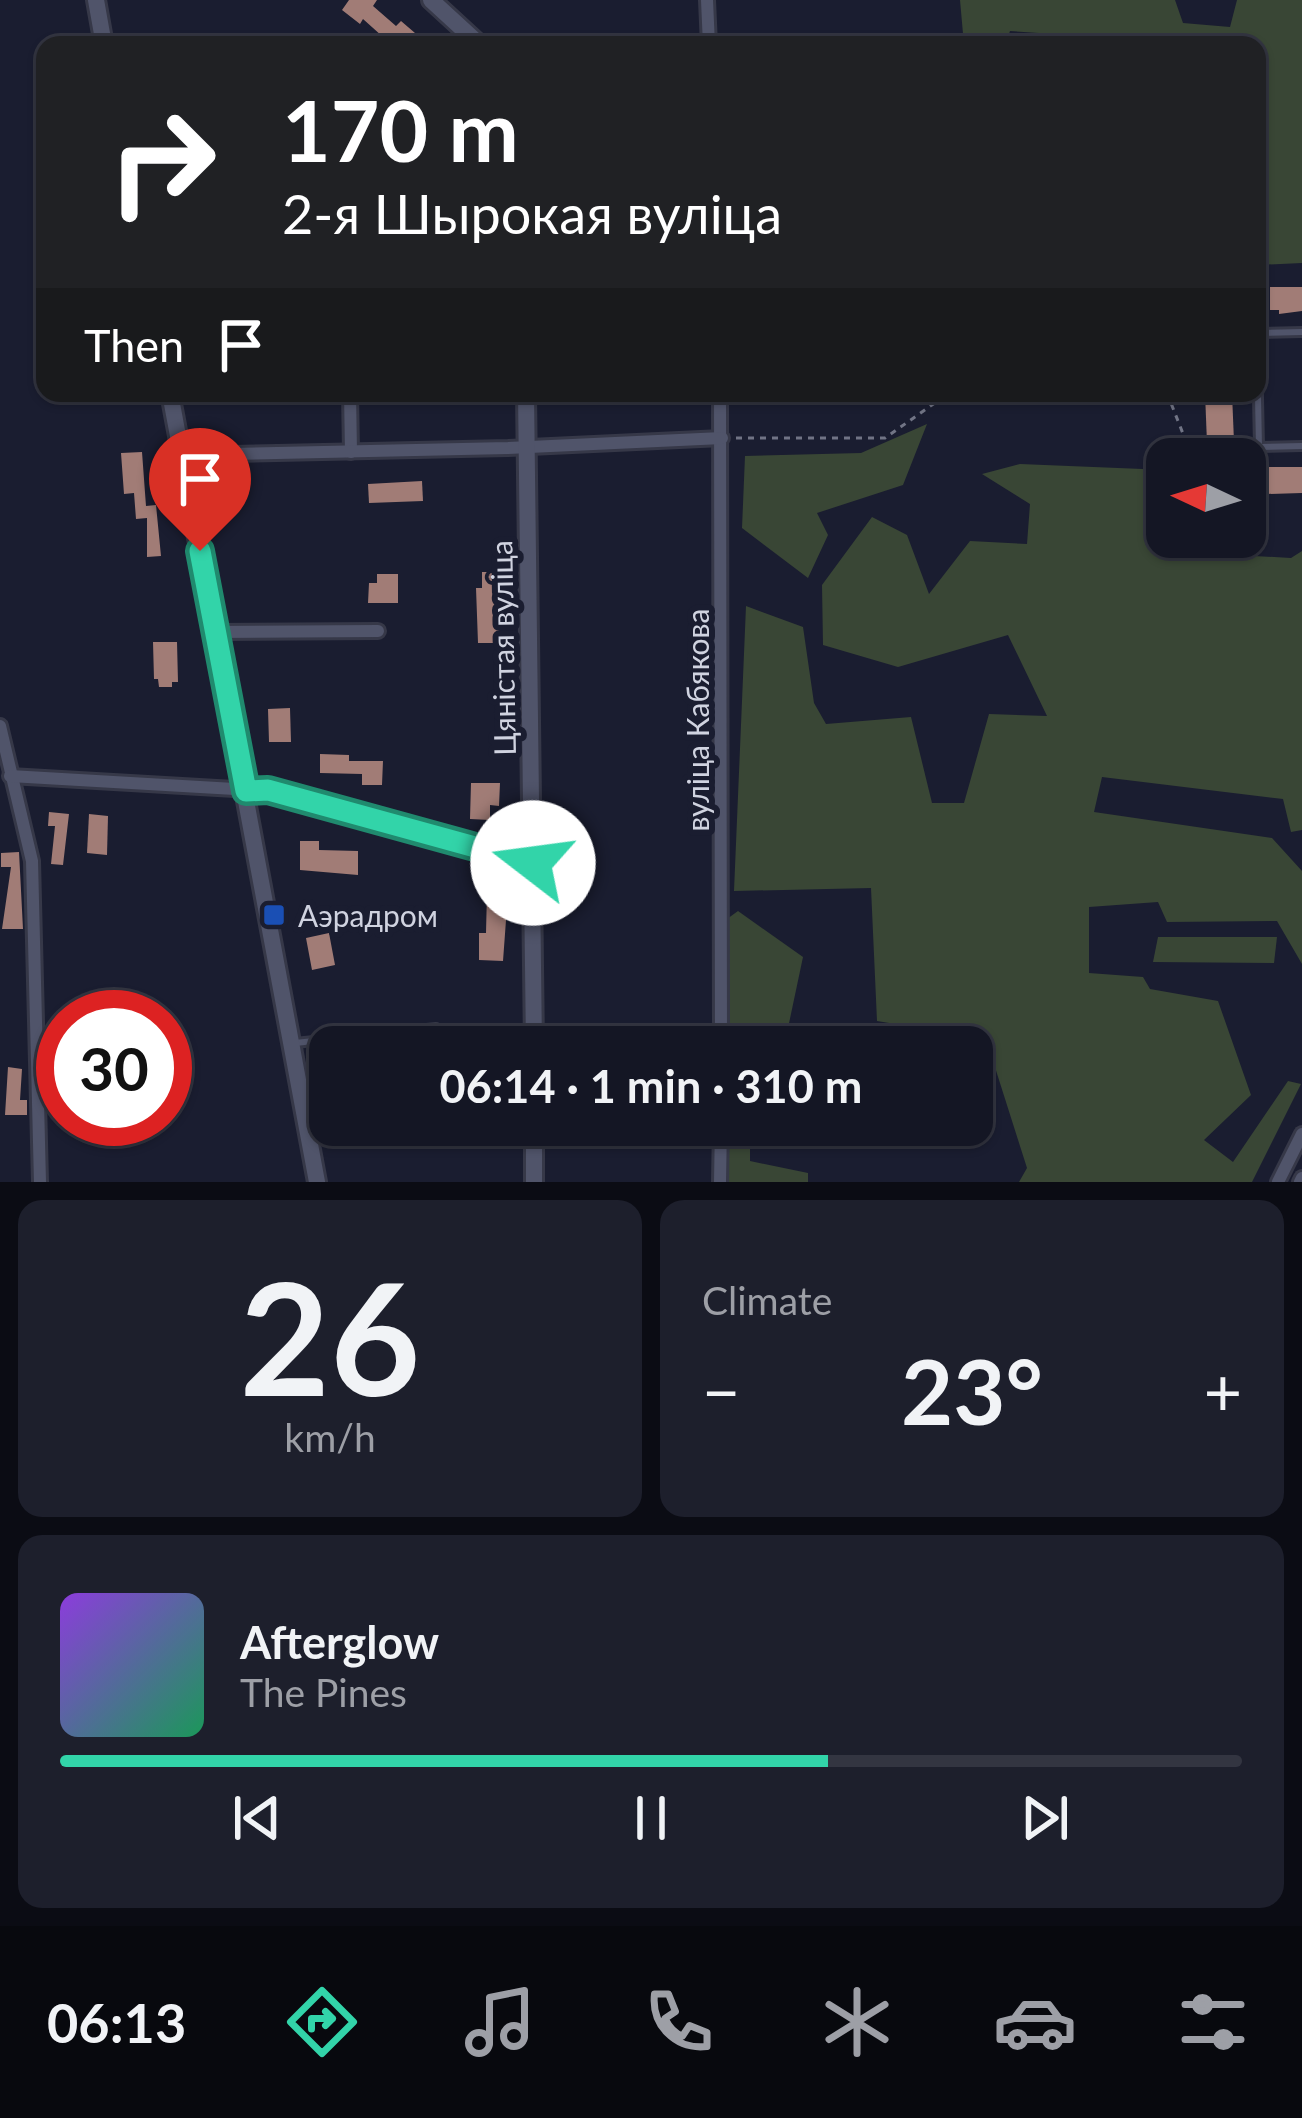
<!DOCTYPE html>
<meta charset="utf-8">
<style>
:root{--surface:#141624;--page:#1d1f2c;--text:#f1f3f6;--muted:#9d9fa6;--line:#333541;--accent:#32d4a9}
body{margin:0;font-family:Lato,sans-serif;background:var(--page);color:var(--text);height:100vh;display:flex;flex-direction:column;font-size:45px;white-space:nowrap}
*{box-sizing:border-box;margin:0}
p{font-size:39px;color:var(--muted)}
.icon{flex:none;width:66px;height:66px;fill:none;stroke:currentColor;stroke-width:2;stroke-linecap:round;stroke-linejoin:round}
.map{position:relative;height:1182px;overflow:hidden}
.drawer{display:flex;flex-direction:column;gap:18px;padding:18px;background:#0b0c14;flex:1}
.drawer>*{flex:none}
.hud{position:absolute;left:36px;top:36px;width:1230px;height:366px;border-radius:24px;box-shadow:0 3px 9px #0004,0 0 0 3px var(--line);background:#202124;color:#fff;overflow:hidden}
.needle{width:78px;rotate:274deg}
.buttons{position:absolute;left:1146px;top:438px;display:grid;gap:24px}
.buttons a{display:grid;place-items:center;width:120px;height:120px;border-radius:24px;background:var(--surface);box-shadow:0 3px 9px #0004,0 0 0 3px var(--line);font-size:60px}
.speed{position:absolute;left:36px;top:990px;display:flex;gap:24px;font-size:60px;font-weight:700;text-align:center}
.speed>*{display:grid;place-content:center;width:156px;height:156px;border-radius:50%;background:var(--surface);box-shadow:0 3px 9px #0004,0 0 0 3px var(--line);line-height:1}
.speed .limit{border:18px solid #d22;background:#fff;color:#111}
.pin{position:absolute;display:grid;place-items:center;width:102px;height:102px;color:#fff;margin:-123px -51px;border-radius:50% 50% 50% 0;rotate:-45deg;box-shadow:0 0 12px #0007}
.pin .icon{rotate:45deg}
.me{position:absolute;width:132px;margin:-66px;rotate:285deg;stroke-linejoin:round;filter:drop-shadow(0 0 9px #0008)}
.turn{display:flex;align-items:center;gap:42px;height:252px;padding:0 48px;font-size:54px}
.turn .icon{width:156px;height:156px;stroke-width:2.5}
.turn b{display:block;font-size:84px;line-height:102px}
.then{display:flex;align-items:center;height:114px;padding:0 48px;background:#0003;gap:24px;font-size:45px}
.big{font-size:90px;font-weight:700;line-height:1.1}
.drawer .widget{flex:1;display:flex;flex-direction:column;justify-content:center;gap:18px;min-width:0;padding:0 42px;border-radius:24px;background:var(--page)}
.drawer .dial{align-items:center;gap:0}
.dial b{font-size:156px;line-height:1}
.song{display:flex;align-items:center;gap:36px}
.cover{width:144px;height:144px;border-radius:18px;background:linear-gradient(135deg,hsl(270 70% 55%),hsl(150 70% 35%))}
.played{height:12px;border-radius:6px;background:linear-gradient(90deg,var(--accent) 65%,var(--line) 65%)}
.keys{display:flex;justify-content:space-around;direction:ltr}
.heat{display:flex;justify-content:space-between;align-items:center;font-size:66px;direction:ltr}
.drawer .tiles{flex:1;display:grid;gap:18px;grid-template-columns:1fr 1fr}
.widget:last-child{grid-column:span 2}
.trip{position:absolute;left:309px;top:1026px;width:684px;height:120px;border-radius:24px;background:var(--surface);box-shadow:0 3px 9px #0004,0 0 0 3px var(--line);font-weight:700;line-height:120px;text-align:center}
.dock{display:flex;height:192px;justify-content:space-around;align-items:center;background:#08090e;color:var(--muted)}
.dock .icon{width:84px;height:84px}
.dock .current{color:var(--accent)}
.dock b{font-size:54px;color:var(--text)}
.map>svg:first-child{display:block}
.green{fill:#394635}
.building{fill:#a17c76}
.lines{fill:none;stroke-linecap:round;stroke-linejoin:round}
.lane-casing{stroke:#363848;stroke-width:12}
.street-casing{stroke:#363848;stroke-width:18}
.secondary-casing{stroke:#363848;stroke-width:22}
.path{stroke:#717485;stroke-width:3;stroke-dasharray:6 6;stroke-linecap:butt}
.lane{stroke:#50546a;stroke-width:6}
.street{stroke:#50546a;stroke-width:12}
.secondary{stroke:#50546a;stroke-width:16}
.route-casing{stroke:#208a6e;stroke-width:30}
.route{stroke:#32d4a9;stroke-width:21}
.transit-dot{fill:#1a4fb4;stroke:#1a1d30;stroke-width:4.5}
.labels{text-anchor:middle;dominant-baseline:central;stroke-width:12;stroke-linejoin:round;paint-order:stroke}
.street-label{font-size:30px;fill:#d0d3e0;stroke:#1a1d30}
.poi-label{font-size:30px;fill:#d0d3e0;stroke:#1a1d30;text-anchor:start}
</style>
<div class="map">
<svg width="1302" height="1182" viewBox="0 0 1302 1182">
<rect width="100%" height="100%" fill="#1a1d30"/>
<!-- green -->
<g class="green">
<path d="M 960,0 L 1175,0 L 1183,23 L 1230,27 L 1237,0 L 1302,0 L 1302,263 L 1257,265 L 1257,45 L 1120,45 L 1114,38 L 1010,31 L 1005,45 L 964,45 Z"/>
<path d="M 927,424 L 903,485 L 817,513 L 828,535 L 808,578 L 742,528 L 745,456 L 861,453 Z"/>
<path d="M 1020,464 L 1167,470 L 1167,537 L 1210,537 L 1218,554 L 1291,558 L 1302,551 L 1302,830 L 1291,832 L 1283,799 L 1102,777 L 1094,812 L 1272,838 L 1302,871 L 1302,964 L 1277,921 L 1167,922 L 1158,902 L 1089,907 L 1089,973 L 1143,977 L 1150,989 L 1218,1001 L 1251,1095 L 1204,1140 L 1233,1162 L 1288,1081 L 1301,1084 L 1252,1182 L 1019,1182 L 1027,1168 L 986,1039 L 877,1021 L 871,888 L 734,891 L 746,606 L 803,627 L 814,703 L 826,724 L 911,717 L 932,803 L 964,803 L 989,714 L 1047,716 L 1008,635 L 898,667 L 823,645 L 822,585 L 872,517 L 907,535 L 929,594 L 970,541 L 1027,544 L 1030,504 L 982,474 Z"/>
<path d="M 738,911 L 803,957 L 784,1047 L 728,1047 L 727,919 Z"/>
<path d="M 1158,937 L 1277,937 L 1274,963 L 1153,962 Z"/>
<path d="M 728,1125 L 750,1125 L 750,1161 L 808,1173 L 808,1182 L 728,1182 Z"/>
</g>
<!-- building -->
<g class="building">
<path d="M 349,0 L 377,0 L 373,6 L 396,26 L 401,21 L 422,39 L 417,45 L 392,45 L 363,19 L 360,24 L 342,10 Z"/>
<path d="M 1270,287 L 1302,287 L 1302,311 L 1279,314 L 1279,310 L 1270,310 Z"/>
<path d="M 1205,393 L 1232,393 L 1234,442 L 1207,443 Z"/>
<path d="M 142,452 L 146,506 L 156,505 L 161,556 L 147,557 L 147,518 L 136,519 L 134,493 L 124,494 L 121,453 Z"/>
<path d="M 1265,467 L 1302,467 L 1302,493 L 1266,494 Z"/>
<path d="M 422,481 L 423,501 L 369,503 L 368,484 Z"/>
<path d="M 482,572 L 500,572 L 499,643 L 478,643 L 476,588 L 482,588 Z"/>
<path d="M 377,574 L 398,574 L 398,603 L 368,603 L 369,583 L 377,583 Z"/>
<path d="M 153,642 L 177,642 L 178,682 L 172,682 L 172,687 L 159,687 L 158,679 L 154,679 Z"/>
<path d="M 290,708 L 291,742 L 269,742 L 268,709 Z"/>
<path d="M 320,754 L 349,755 L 349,761 L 383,761 L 382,785 L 362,785 L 362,774 L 320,773 Z"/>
<path d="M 471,783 L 500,783 L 499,806 L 490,805 L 490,820 L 470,819 Z"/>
<path d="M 49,812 L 69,814 L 63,865 L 51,864 L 55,826 L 48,826 Z"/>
<path d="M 89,814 L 108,816 L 107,855 L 87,853 Z"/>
<path d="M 300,841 L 319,841 L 319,850 L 358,851 L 358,875 L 300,870 Z"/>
<path d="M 19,852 L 23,929 L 2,929 L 11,867 L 1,867 L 1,853 Z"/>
<path d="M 487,892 L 508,893 L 503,961 L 479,960 L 479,933 L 486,933 Z"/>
<path d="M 329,933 L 335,965 L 312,970 L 306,938 Z"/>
<path d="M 8,1067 L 22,1069 L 20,1100 L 27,1100 L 27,1115 L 5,1115 Z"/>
</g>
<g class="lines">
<defs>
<g id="lane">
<path d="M 1257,333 L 1302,332"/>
<path d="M 1257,348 L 1259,447 L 1302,446"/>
<path d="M 295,1043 L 436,1028"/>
</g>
<g id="street">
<path d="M 707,0 L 709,45"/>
<path d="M 350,393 L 351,452"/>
<path d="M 720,393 L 721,1047"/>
<path d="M 182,455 L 508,448 L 722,438"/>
<path d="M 215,632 L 378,631"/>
<path d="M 0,726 L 32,861 L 40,1182"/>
<path d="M 10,776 L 268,791 L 533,864"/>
<path d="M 720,1182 L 721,1125"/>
<path d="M 1278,1182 L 1302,1134"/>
<path d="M 1300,1182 L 1302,1178"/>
</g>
<g id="secondary">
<path d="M 96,0 L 104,45"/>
<path d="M 431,0 L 480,45"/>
<path d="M 170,393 L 317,1182"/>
<path d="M 526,393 L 534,1047"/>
<path d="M 534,1125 L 534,1182"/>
</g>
</defs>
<!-- lane casing -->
<use href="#lane" class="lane-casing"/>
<!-- street casing -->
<use href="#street" class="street-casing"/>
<!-- secondary casing -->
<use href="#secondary" class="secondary-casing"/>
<!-- path -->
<g class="path">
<path d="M 1167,393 L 1193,459"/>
<path d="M 736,438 L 885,438 L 949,393"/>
<path d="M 1245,467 L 1251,467 L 1255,457"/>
</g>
<!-- lane -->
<use href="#lane" class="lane"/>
<!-- street -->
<use href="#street" class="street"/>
<!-- secondary -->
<use href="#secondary" class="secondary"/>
</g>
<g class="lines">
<defs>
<path id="route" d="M 200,551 L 246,791 L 268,790 L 533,863"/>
</defs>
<!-- route casing -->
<use href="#route" class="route-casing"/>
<!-- route -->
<use href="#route" class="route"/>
</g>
<!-- markers -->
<rect class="transit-dot" x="262" y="903" width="24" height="24" rx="6"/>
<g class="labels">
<!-- street labels -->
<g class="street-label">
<text transform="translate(502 648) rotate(-91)">Цяністая вуліца</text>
<text transform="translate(697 720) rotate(-90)">вуліца Кабякова</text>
</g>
<!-- poi labels -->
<g class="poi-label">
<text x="298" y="915">Аэрадром</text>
</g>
</g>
</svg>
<div class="buttons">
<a><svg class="needle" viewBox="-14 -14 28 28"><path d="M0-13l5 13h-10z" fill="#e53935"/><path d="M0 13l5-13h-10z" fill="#9d9fa6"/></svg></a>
</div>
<div class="speed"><div class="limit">30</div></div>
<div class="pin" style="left:200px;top:551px;background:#d93025"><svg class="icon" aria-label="arrive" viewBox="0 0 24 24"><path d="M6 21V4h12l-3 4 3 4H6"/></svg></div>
<svg class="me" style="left:533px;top:863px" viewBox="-20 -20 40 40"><circle r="19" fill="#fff"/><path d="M0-13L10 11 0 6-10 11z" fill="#32d4a9"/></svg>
<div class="trip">06:14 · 1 min · 310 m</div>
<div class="hud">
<div class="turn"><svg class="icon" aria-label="right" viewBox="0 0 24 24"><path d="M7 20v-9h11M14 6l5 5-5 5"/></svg><div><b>170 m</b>2-я Шырокая вуліца</div></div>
<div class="then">Then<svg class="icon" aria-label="arrive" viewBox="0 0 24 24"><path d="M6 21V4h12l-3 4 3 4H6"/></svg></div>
</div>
</div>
<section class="drawer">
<div class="tiles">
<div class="widget dial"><b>26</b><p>km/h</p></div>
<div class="widget"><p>Climate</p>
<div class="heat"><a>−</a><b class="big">23°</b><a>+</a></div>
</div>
<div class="widget">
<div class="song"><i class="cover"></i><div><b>Afterglow</b><p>The Pines</p></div></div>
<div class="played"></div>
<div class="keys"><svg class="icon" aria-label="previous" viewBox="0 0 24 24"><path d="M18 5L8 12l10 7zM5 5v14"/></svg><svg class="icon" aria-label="pause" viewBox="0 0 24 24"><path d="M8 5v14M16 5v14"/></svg><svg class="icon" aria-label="next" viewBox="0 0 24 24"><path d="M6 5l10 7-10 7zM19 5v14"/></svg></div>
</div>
</div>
</section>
<nav class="dock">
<b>06:13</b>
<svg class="icon current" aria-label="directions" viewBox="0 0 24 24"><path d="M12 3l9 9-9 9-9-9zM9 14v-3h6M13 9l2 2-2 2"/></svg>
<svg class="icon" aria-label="music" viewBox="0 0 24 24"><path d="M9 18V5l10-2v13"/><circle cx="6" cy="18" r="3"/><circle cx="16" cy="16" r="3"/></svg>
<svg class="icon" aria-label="phone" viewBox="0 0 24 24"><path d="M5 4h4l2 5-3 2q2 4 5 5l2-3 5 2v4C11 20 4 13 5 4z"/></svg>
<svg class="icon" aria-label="climate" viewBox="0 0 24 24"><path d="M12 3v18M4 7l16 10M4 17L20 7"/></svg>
<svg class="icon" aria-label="car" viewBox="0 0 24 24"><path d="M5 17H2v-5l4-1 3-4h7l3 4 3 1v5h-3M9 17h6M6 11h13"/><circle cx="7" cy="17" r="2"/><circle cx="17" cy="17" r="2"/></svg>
<svg class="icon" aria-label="filters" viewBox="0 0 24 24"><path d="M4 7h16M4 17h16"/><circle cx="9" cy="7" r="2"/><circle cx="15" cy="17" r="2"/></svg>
</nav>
